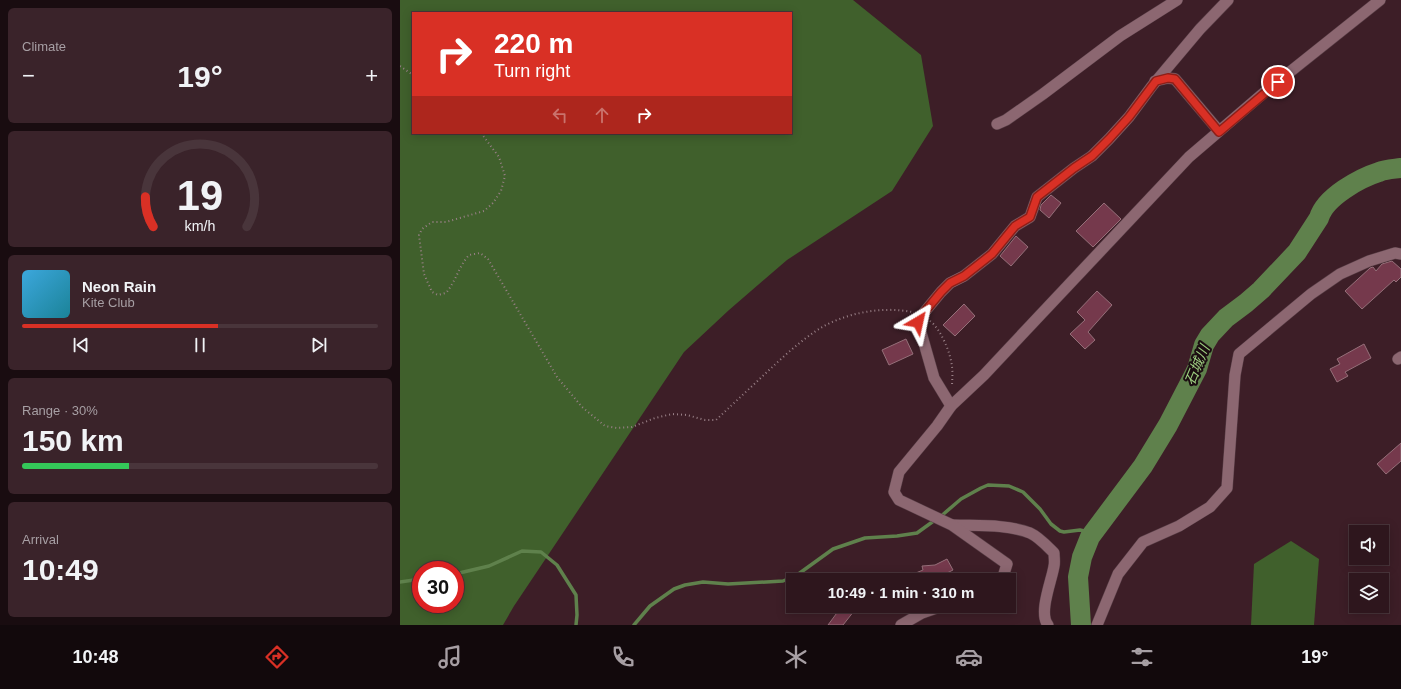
<!DOCTYPE html>
<meta charset="utf-8">
<style>
:root{--surface:#2e161d;--page:#3a232a;--text:#f1f3f6;--muted:#a79fa4;--line:#49353b;--accent:#d93025}
body{margin:0;font-family:Arial,"Noto Sans JP",sans-serif;background:var(--page);color:var(--text);height:100vh;display:flex;flex-direction:column;font-size:15px;white-space:nowrap}
*{box-sizing:border-box;margin:0}
p{font-size:13px;color:var(--muted)}
.icon{flex:none;width:22px;height:22px;fill:none;stroke:currentColor;stroke-width:2;stroke-linecap:round;stroke-linejoin:round}
.map{position:relative;flex:1;overflow:hidden}
.details{display:flex;flex-direction:column;gap:8px;padding:8px;background:#190c10;width:400px}
.details>*{flex:none}
.hud{position:absolute;left:12px;top:12px;width:380px;height:122px;border-radius:0px;box-shadow:0 2px 10px #0003,0 0 0 1px var(--line);background:#d93025;color:#fff;overflow:hidden}
.fabs{position:absolute;left:949px;top:525px;display:grid;gap:8px}
.fabs a{display:grid;place-items:center;width:40px;height:40px;border-radius:0px;background:var(--surface);box-shadow:0 2px 10px #0003,0 0 0 1px var(--line);font-size:20px}
.speed{position:absolute;left:12px;top:561px;display:flex;gap:8px;font-size:20px;font-weight:700;text-align:center}
.speed>*{display:grid;place-content:center;width:52px;height:52px;border-radius:50%;background:var(--surface);box-shadow:0 2px 10px #0003,0 0 0 1px var(--line);line-height:1}
.speed .limit{border:6px solid #d22;background:#fff;color:#111}
.pin{position:absolute;display:grid;place-items:center;width:34px;height:34px;color:#fff;margin:-17px;border:2px solid #fff;border-radius:50%;box-shadow:0 1px 4px #0007}
.me{position:absolute;width:44px;margin:-22px;rotate:36deg;stroke-linejoin:round;filter:drop-shadow(0 0 3px #0008)}
.turn{display:flex;align-items:center;gap:14px;height:84px;padding:0 16px;font-size:18px}
.turn .icon{width:52px;height:52px;stroke-width:2.5}
.turn b{display:block;font-size:28px;line-height:34px}
.lanes{display:flex;align-items:center;height:38px;padding:0 16px;background:#0003;justify-content:center;gap:20px;direction:ltr}
.lanes .off{opacity:.35}
.big{font-size:30px;font-weight:700;line-height:1.1}
.details .tile{flex:1;display:flex;flex-direction:column;justify-content:center;gap:6px;min-width:0;padding:0 14px;border-radius:6px;background:var(--page)}
.details .dial{align-items:center;gap:0}
.dial svg{height:104px;overflow:visible;fill:none;stroke:var(--line);stroke-width:7;stroke-linecap:round;text-anchor:middle}
.dial text{fill:var(--text);stroke:none}
.song{display:flex;align-items:center;gap:12px}
.cover{width:48px;height:48px;border-radius:6px;background:linear-gradient(135deg,hsl(200 70% 55%),hsl(190 70% 35%))}
.played{height:4px;border-radius:2px;background:linear-gradient(90deg,var(--accent) 55%,var(--line) 55%)}
.keys{display:flex;justify-content:space-around;direction:ltr}
.heat{display:flex;justify-content:space-between;align-items:center;font-size:22px;direction:ltr}
.charge{height:6px;border-radius:3px;background:linear-gradient(90deg,#34c759 30%,var(--line) 0)}
.trip{position:absolute;left:386px;top:573px;width:230px;height:40px;border-radius:0px;background:var(--surface);box-shadow:0 2px 10px #0003,0 0 0 1px var(--line);font-weight:700;line-height:40px;text-align:center}
.tabs{display:flex;height:64px;justify-content:space-around;align-items:center;background:#12090c;color:var(--muted)}
.tabs .icon{width:28px;height:28px}
.tabs .current{color:var(--accent)}
.tabs b{font-size:18px;color:var(--text)}
main{display:flex;flex:1;min-height:0}
.map>svg:first-child{display:block}
.forest{fill:#40602c;fill-rule:evenodd}
.lines{fill:none;stroke-linecap:round;stroke-linejoin:round}
.stream{stroke:#5f814c;stroke-width:3.5}
.river{stroke:#5f814c;stroke-width:20}
.building{fill:#75394c;stroke:#956f79}
.street-casing{stroke:#583e46;stroke-width:12}
.path{stroke:#998087;stroke-width:2;stroke-dasharray:1 3;stroke-linecap:butt}
.street{stroke:#8c6771;stroke-width:11}
.route-casing{stroke:#8d1f18;stroke-width:10}
.route{stroke:#d93025;stroke-width:7}
.labels{text-anchor:middle;dominant-baseline:central;stroke-width:4;stroke-linejoin:round;paint-order:stroke}
.water-label{font-size:14px;font-style:italic;fill:#9ecf81;stroke:#1b0d11}
</style>
<main>
<section class="details">
<div class="tile"><p>Climate</p>
<div class="heat"><a>−</a><b class="big">19°</b><a>+</a></div>
</div>
<div class="tile dial"><svg viewBox="0 0 100 80">
<path d="M14 69A42 42 0 1 1 86 69"/>
<path d="M14 69A42 42 0 0 1 8 46" stroke="#d93025"/>
<text x="50" y="56" font-size="32" font-weight="700">19</text>
<text x="50" y="72" font-size="11">km/h</text>
</svg></div>
<div class="tile">
<div class="song"><i class="cover"></i><div><b>Neon Rain</b><p>Kite Club</p></div></div>
<div class="played"></div>
<div class="keys"><svg class="icon" aria-label="previous" viewBox="0 0 24 24"><path d="M18 5L8 12l10 7zM5 5v14"/></svg><svg class="icon" aria-label="pause" viewBox="0 0 24 24"><path d="M8 5v14M16 5v14"/></svg><svg class="icon" aria-label="next" viewBox="0 0 24 24"><path d="M6 5l10 7-10 7zM19 5v14"/></svg></div>
</div>
<div class="tile"><p>Range · 30%</p><b class="big">150 km</b><div class="charge"></div></div>
<div class="tile"><p>Arrival</p><b class="big">10:49</b></div>
</section>
<div class="map">
<svg width="1001" height="625" viewBox="0 0 1001 625">
<rect width="100%" height="100%" fill="#3d1e27"/>
<!-- forest -->
<g class="forest">
<path d="M 0,0 L 453,0 L 521,55 L 533,126 L 492,191 L 387,260 L 329,310 L 284,352 L 114,606 L 103,625 L 0,625 ZM 13,13 L 391,13 L 391,133 L 13,133 ZM 21,570 L 55,570 L 55,604 L 21,604 Z"/>
<path d="M 891,541 L 919,559 L 914,625 L 851,625 L 854,564 Z"/>
</g>
<g class="lines">
<!-- stream -->
<g class="stream">
<path d="M 540,517 L 561,499 L 581,488 L 588,485 L 609,486 L 623,492 L 640,509 L 651,524 L 660,531 L 664,532 L 680,530 L 693,533"/>
<path d="M 55,574 L 89,566 L 122,551 L 141,552 L 157,565 L 176,595 L 177,615 L 176,625"/>
<path d="M 0,582 L 21,579"/>
<path d="M 234,625 L 250,606 L 274,589 L 285,585 L 303,582 L 328,584 L 383,581 L 397,575 L 433,549 L 465,538 L 497,536 L 517,533 L 535,520"/>
</g>
<!-- river -->
<path class="river" d="M 681,625 L 678,577 L 682,557 L 690,537 L 743,466 L 768,425 L 797,369 L 804,345 L 810,335 L 826,318 L 846,303 L 861,290 L 897,252 L 919,218 C 925,197 960,178 979,172 C 986,169 994,169 1001,168"/>
</g>
<!-- building -->
<g class="building">
<path d="M 651,195 L 661,203 L 649,218 L 640,210 L 641,205 Z"/>
<path d="M 704,203 L 721,219 L 693,247 L 676,231 Z"/>
<path d="M 616,236 L 628,247 L 611,266 L 600,256 Z"/>
<path d="M 992,261 L 1001,269 L 1001,277 L 996,282 L 994,280 L 962,309 L 945,291 L 970,268 L 973,267 L 976,271 L 982,264 Z"/>
<path d="M 697,291 L 712,305 L 688,332 L 695,340 L 685,349 L 670,334 L 685,320 L 677,312 Z"/>
<path d="M 564,304 L 575,316 L 555,336 L 543,325 Z"/>
<path d="M 506,339 L 513,354 L 489,365 L 482,350 Z"/>
<path d="M 964,344 L 971,358 L 945,372 L 948,376 L 937,382 L 930,369 L 940,364 L 937,359 Z"/>
<path d="M 1001,443 L 1001,461 L 986,474 L 977,464 Z"/>
<path d="M 547,559 L 553,570 L 533,580 L 499,580 L 523,570 L 522,566 L 535,565 Z"/>
<path d="M 442,606 L 458,606 L 443,625 L 428,625 Z"/>
</g>
<g class="lines">
<defs>
<g id="street">
<path d="M 755,81 L 768,78 L 775,79 L 819,131"/>
<path d="M 597,124 L 606,120 L 643,94 L 720,36 L 777,0"/>
<path d="M 998,359 L 1001,357"/>
<path d="M 551,406 L 534,378 L 518,322 L 522,315 L 541,292 L 550,283 L 564,276 L 592,254 L 615,226 L 630,217 L 637,197 L 674,168 L 692,156 L 709,139 L 729,117 L 752,86 L 800,29 L 828,0"/>
<path d="M 553,525 C 578,526 606,524 630,533 C 639,537 647,546 654,553 C 654,557 655,562 654,566 C 652,580 638,613 648,625"/>
<path d="M 602,580 L 607,564 L 552,525 L 499,500 L 494,492 L 499,472 L 537,426 L 551,406 L 584,375 L 628,328 L 789,157 L 866,91 L 980,0"/>
<path d="M 501,625 L 522,613 L 542,606"/>
<path d="M 697,625 L 718,574 L 743,542 L 779,526 L 810,507 L 827,488 L 835,375 L 839,354 L 911,294 L 940,274 L 969,261 L 995,253 L 1001,254"/>
</g>
</defs>
<!-- street casing -->
<use href="#street" class="street-casing"/>
<!-- path -->
<g class="path">
<path d="M 0,66 L 13,75"/>
<path d="M 81,133 L 99,157 L 105,176 L 101,191 L 93,203 L 84,211 L 46,222 L 32,222 L 22,229 L 19,235 L 24,274 L 32,292 L 38,295 L 46,293 C 56,281 59,266 69,255 L 80,253 L 88,259 L 157,377 L 182,407 L 205,426 L 217,428 L 232,427 L 255,418 L 272,414 L 287,415 L 305,420 L 316,420 C 333,404 350,388 367,372 C 383,357 400,341 419,329 C 445,313 482,306 512,312"/>
<path d="M 530,321 C 541,329 551,354 552,367 C 553,373 552,380 552,387"/>
</g>
<!-- street -->
<use href="#street" class="street"/>
</g>
<g class="lines">
<defs>
<path id="route" d="M 518,322 L 522,315 L 541,292 L 550,283 L 564,276 L 592,254 L 615,226 L 630,217 L 637,197 L 674,168 L 692,156 L 709,139 L 729,117 L 756,81 L 768,78 L 775,79 L 819,132 L 878,82"/>
</defs>
<!-- route casing -->
<use href="#route" class="route-casing"/>
<!-- route -->
<use href="#route" class="route"/>
</g>
<g class="labels">
<!-- water labels -->
<g class="water-label">
<text transform="translate(797 365) rotate(-67)">石城川</text>
</g>
</g>
</svg>
<div class="fabs">
<a><svg class="icon" aria-label="sound" viewBox="0 0 24 24"><path d="M4 9h4l5-4v14l-5-4H4zM17 9q2 3 0 6"/></svg></a>
<a><svg class="icon" aria-label="layers" viewBox="0 0 24 24"><path d="M12 4l9 5-9 5-9-5zM3 14l9 5 9-5"/></svg></a>
</div>
<div class="speed"><div class="limit">30</div></div>
<div class="pin" style="left:878px;top:82px;background:#d93025"><svg class="icon" aria-label="arrive" viewBox="0 0 24 24"><path d="M6 21V4h12l-3 4 3 4H6"/></svg></div>
<svg class="me" style="left:518px;top:322px" viewBox="-20 -20 40 40"><path d="M0-17L14 15 0 8-14 15z" fill="#d93025" stroke="#fff" stroke-width="4"/></svg>
<div class="trip">10:49 · 1 min · 310 m</div>
<div class="hud">
<div class="turn"><svg class="icon" aria-label="right" viewBox="0 0 24 24"><path d="M7 20v-9h11M14 6l5 5-5 5"/></svg><div><b>220 m</b>Turn right</div></div>
<div class="lanes"><svg class="icon off" aria-label="left" viewBox="0 0 24 24"><path d="M17 20v-9H6M10 6l-5 5 5 5"/></svg><svg class="icon off" aria-label="ahead" viewBox="0 0 24 24"><path d="M12 20V5M6 11l6-6 6 6"/></svg><svg class="icon" aria-label="right" viewBox="0 0 24 24"><path d="M7 20v-9h11M14 6l5 5-5 5"/></svg></div>
</div>
</div>
</main>
<nav class="tabs">
<b>10:48</b>
<svg class="icon current" aria-label="directions" viewBox="0 0 24 24"><path d="M12 3l9 9-9 9-9-9zM9 14v-3h6M13 9l2 2-2 2"/></svg>
<svg class="icon" aria-label="music" viewBox="0 0 24 24"><path d="M9 18V5l10-2v13"/><circle cx="6" cy="18" r="3"/><circle cx="16" cy="16" r="3"/></svg>
<svg class="icon" aria-label="phone" viewBox="0 0 24 24"><path d="M5 4h4l2 5-3 2q2 4 5 5l2-3 5 2v4C11 20 4 13 5 4z"/></svg>
<svg class="icon" aria-label="climate" viewBox="0 0 24 24"><path d="M12 3v18M4 7l16 10M4 17L20 7"/></svg>
<svg class="icon" aria-label="car" viewBox="0 0 24 24"><path d="M5 17H2v-5l4-1 3-4h7l3 4 3 1v5h-3M9 17h6M6 11h13"/><circle cx="7" cy="17" r="2"/><circle cx="17" cy="17" r="2"/></svg>
<svg class="icon" aria-label="filters" viewBox="0 0 24 24"><path d="M4 7h16M4 17h16"/><circle cx="9" cy="7" r="2"/><circle cx="15" cy="17" r="2"/></svg>
<b>19°</b>
</nav>
